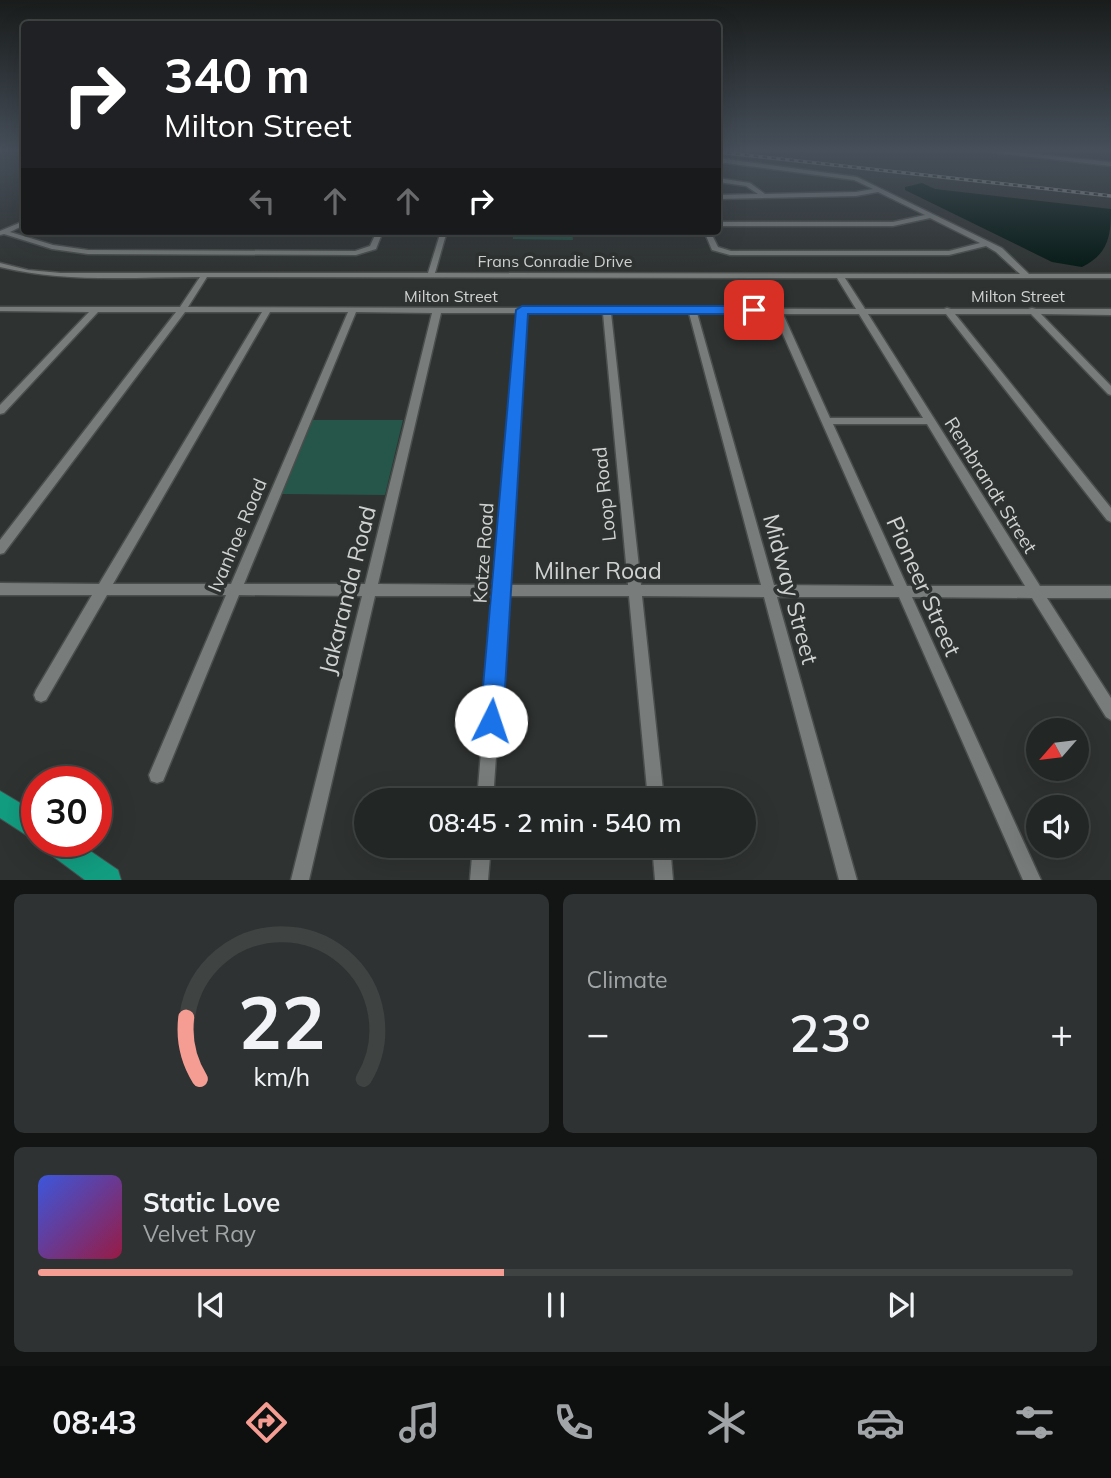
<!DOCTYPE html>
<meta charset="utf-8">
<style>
:root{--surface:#222625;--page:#2e3232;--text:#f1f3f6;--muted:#a2a5a7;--line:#3f4342;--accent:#f59c93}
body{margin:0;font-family:Mulish,sans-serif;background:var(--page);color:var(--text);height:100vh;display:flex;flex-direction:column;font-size:26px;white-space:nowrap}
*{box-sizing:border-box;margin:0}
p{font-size:23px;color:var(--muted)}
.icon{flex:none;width:38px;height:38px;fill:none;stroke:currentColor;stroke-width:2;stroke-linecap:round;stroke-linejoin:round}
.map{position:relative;height:880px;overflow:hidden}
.drawer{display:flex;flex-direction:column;gap:14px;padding:14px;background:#131514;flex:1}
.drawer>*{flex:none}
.hud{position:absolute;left:21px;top:21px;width:700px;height:214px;border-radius:7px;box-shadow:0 7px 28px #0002,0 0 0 2px var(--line);background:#202124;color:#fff;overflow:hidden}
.needle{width:46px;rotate:242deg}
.buttons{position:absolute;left:1026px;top:718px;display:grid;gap:14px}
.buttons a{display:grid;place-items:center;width:63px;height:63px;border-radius:50%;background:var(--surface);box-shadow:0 7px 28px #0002,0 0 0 2px var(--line);font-size:35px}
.speed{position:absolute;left:21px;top:766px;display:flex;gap:14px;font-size:35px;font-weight:700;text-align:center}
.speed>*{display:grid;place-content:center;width:91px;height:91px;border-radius:50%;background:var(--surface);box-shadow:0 7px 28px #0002,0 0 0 2px var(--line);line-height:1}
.speed .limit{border:10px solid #d22;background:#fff;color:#111}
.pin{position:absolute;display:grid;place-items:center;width:60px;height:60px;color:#fff;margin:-30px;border-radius:14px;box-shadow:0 4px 10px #0006}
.me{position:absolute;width:77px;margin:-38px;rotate:4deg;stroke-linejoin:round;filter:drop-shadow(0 0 5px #0008)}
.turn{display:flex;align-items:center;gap:24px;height:147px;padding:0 28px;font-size:32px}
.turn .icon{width:91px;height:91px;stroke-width:2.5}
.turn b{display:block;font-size:49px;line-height:60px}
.lanes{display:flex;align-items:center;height:66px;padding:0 28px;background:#0003;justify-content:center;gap:35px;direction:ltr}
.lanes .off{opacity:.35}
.big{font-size:52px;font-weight:600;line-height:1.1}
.drawer .tile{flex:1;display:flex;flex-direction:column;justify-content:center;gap:10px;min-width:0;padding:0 24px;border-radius:10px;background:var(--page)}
.drawer .dial{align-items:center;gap:0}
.dial svg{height:182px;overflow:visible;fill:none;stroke:var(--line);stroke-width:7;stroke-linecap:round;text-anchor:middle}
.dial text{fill:var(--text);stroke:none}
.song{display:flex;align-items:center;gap:21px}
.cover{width:84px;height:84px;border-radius:10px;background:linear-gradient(135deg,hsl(230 70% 55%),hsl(340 70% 35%))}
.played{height:7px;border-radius:4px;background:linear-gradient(90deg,var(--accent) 45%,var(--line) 45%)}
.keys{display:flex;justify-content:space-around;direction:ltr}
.heat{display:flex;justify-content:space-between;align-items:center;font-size:38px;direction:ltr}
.drawer .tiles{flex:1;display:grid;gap:14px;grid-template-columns:1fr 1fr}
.tile:last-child{grid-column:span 2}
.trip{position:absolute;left:354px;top:788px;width:402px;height:70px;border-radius:35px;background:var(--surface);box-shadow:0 7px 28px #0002,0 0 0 2px var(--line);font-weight:600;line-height:70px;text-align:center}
.tabs{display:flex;height:112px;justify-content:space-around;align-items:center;background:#0e0f0f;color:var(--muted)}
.tabs .icon{width:49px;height:49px}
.tabs .selected{color:var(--accent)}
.tabs b{font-size:32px;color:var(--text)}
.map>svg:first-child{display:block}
.green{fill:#265549}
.water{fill:#041914}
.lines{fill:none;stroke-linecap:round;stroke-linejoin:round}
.minor-casing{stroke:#4a4e4d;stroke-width:3}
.highway-casing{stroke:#4a4e4d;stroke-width:2}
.minor{fill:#787c7b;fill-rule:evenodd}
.highway{fill:#129d81;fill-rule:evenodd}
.rail-casing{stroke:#8b8e8d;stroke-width:3.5}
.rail{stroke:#2e3231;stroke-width:2;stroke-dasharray:4.5;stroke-linecap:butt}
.route{fill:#1a73e8;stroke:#114b97;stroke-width:2}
.labels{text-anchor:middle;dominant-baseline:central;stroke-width:7;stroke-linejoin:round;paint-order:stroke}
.far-street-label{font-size:16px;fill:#d0d2d2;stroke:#2e3231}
.street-label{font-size:19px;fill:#d0d2d2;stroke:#2e3231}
.near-street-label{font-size:23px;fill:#d0d2d2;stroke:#2e3231}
</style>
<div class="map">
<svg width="1111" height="880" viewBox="0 0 1111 880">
<rect width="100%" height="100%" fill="#2e3231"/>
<!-- green -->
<g class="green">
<path d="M 513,231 L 572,231 L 573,240 L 513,239 Z"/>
<path d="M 310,420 L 403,420 L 385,495 L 280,494 Z"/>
</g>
<!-- water -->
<path class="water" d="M 922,183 L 935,189 L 1111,209 C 1111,237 1108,254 1082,267 L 1052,262 L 905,190 L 905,187 Z"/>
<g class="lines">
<defs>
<g id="minor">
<path d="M 974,150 L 997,150 L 1111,162 L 1111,166 Z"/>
<path d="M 718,158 L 857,177 L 1002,248 L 1029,274 L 1111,274 L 1111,278 L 845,278 L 865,309 L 944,309 L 947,308 L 951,309 L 1028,309 L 1032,308 L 1036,309 L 1111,309 L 1111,315 L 1041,314 L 1111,386 L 1111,395 L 1108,394 L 1031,314 L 955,314 L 1111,508 L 1111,522 L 1107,520 L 946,314 L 868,314 L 1040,586 L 1111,586 L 1111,598 L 1047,598 L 1111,698 L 1111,720 L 1106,717 L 1032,598 L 912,597 L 1041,880 L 1023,880 L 899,597 L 777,597 L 857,880 L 839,880 L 764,597 L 642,596 L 664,800 L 648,800 L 629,596 L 507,596 L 493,800 L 477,800 L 494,596 L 375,596 L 309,880 L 291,880 L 362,596 L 239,595 L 163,781 L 157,783 L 151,781 L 149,775 L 226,595 L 107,595 L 46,700 L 41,702 L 36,700 L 34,695 L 36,690 L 92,595 L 0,595 L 0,583 L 99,584 L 262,312 L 185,312 L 4,553 L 0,554 L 0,540 L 176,312 L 98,312 L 4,413 L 0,414 L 0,405 L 89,312 L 0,311 L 0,307 L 180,307 L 200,277 C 133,277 65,283 0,267 L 0,263 L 28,270 L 61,273 L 428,273 L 441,231 L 447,231 L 435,273 L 1020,274 L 996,252 L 986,246 L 949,255 L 730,255 L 712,250 L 704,231 L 710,231 L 718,247 L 731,251 L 949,251 L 980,243 L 930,218 L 893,226 L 718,226 L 718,222 L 893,222 L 925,215 L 878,192 L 856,196 L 718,199 L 718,195 L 758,194 L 746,186 L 718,182 L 718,178 L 750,183 L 765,194 L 856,192 L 873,189 L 854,180 L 718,162 ZM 207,277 L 837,278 L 856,309 L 188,307 ZM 270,312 L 348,312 L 231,584 L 113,584 ZM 356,312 L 432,313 L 365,584 L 244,584 ZM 441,313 L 518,313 L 495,585 L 378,584 ZM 526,313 L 603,313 L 628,585 L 508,585 ZM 611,313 L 689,313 L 761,585 L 641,585 ZM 697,313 L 774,314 L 894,586 L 774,585 ZM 783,314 L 859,314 L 923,418 L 830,418 ZM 833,424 L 927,424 L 1025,586 L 907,586 Z"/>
<path d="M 24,221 L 24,225 L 10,232 L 53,245 L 88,250 L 355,251 L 370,246 L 377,231 L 383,231 L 376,249 L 356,255 L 88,254 L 52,249 L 4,234 L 0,235 L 0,231 Z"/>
<path d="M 473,845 L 491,845 L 488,880 L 470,880 Z"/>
<path d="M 652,845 L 670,845 L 673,880 L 655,880 Z"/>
</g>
<g id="highway">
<path d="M 0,791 L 37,813 L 37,842 L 0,818 Z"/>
<path d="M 42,842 L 77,842 L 118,870 L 121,880 L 85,880 L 46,851 Z"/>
</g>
</defs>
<!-- minor casing -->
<use href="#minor" class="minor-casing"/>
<!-- highway casing -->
<use href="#highway" class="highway-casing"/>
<!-- minor -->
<use href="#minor" class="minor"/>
<!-- highway -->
<use href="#highway" class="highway"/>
<defs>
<path id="rail" d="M 718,152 L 1111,196"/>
</defs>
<!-- rail casing -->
<use href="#rail" class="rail-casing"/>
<!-- rail -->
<use href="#rail" class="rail"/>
</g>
<!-- sky -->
<linearGradient id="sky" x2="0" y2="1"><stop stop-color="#191c1b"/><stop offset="0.55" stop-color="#464f5a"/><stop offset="1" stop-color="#464f5a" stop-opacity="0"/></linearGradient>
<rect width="1111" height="274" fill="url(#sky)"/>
<!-- route -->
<path class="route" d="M 522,306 L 754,306 L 761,310 L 754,314 L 528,314 L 503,721 L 499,729 L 491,733 L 483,729 L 480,721 L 516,310 Z"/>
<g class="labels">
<!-- far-street labels -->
<g class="far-street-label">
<text x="555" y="261">Frans Conradie Drive</text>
<text x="451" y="296">Milton Street</text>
<text x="1018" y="296">Milton Street</text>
</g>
<!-- street labels -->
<g class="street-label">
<text transform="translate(991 485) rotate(58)">Rembrandt Street</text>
<text transform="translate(604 494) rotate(-96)">Loop Road</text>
<text transform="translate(237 535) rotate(-67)">Ivanhoe Road</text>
<text transform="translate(483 553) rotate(-86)">Kotze Road</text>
</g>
<!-- near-street labels -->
<g class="near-street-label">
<text x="598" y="570">Milner Road</text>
<text transform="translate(924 586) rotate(66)">Pioneer Street</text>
<text transform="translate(791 589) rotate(75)">Midway Street</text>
<text transform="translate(347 590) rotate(-76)">Jakaranda Road</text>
</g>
</g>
</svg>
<div class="buttons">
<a><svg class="needle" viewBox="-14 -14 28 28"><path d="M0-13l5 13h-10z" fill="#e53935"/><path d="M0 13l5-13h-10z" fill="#a2a5a7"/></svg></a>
<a><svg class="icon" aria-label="sound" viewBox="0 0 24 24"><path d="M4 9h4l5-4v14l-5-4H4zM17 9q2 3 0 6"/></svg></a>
</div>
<div class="speed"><div class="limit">30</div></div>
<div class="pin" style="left:754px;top:310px;background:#d93025"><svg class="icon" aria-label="arrive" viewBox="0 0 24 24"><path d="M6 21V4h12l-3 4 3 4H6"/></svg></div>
<svg class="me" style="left:491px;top:721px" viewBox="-20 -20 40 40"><circle r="19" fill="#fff"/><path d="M0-13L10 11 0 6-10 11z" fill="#1a73e8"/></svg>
<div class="trip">08:45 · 2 min · 540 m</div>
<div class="hud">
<div class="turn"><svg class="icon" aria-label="right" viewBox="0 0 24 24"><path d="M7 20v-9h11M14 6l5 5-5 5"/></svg><div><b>340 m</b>Milton Street</div></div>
<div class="lanes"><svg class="icon off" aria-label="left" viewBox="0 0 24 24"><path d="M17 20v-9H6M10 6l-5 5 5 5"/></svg><svg class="icon off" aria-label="ahead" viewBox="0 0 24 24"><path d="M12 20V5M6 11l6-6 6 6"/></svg><svg class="icon off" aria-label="ahead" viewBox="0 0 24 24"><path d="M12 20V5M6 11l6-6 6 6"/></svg><svg class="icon" aria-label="right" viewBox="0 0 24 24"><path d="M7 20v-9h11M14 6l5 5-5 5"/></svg></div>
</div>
</div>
<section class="drawer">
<div class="tiles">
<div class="tile dial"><svg viewBox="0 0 100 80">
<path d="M14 69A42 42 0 1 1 86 69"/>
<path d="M14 69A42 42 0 0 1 8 42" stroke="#f59c93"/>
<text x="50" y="56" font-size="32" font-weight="700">22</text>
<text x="50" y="72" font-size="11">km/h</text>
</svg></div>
<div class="tile"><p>Climate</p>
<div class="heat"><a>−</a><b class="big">23°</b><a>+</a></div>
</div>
<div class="tile">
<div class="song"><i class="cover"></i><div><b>Static Love</b><p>Velvet Ray</p></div></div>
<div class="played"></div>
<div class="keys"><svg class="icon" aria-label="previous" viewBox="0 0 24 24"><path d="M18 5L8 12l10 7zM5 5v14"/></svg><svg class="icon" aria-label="pause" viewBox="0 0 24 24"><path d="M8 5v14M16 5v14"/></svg><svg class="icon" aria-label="next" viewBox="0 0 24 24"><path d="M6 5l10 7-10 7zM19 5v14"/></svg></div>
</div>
</div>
</section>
<nav class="tabs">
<b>08:43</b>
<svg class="icon selected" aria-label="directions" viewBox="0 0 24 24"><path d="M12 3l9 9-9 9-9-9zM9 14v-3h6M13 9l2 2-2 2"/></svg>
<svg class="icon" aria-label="music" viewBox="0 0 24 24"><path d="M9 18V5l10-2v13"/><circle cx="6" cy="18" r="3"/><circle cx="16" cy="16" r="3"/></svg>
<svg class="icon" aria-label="phone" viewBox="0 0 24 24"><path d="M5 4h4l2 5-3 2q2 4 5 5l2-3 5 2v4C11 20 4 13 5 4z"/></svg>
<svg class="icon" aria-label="climate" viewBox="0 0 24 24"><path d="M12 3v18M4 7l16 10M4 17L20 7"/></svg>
<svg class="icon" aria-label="car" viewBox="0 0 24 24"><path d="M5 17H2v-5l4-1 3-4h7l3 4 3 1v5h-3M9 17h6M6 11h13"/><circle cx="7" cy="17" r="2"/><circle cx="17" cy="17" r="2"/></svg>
<svg class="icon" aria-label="filters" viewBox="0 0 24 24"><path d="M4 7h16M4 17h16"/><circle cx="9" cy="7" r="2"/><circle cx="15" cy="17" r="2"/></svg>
</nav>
